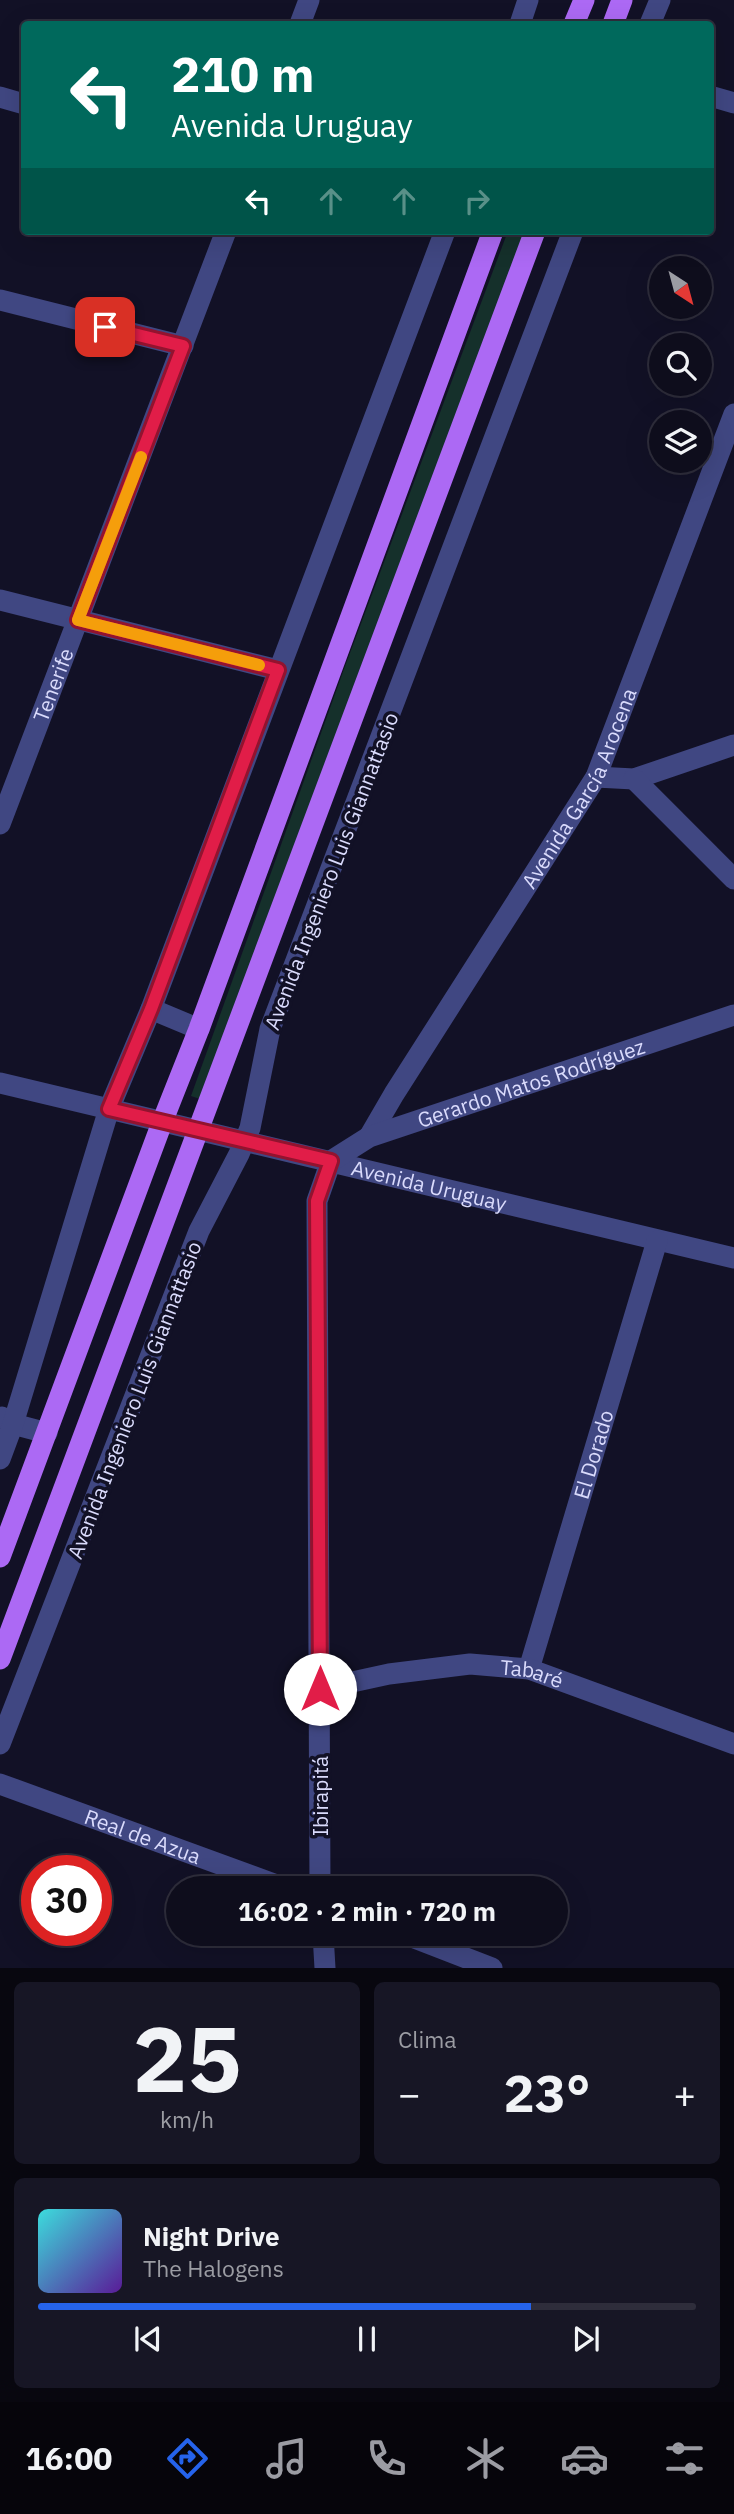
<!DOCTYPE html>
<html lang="es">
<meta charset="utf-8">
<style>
:root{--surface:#0e0d1c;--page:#171625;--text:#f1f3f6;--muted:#9b9ca3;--line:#2e2d3b;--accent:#2563eb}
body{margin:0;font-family:"IBM Plex Sans",sans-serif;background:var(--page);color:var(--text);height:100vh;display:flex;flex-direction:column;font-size:26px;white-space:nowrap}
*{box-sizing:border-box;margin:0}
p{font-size:23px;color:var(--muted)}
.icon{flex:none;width:38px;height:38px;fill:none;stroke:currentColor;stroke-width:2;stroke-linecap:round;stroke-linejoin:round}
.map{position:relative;height:1968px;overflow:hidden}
.drawer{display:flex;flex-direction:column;gap:14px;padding:14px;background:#08070f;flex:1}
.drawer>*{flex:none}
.top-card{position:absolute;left:21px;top:21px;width:693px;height:214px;border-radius:7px;box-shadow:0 7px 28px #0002,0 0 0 2px var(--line);background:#00695c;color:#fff;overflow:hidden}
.needle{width:46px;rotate:144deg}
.tools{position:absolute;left:649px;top:256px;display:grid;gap:14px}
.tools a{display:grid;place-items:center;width:63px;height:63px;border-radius:50%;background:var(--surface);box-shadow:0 7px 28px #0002,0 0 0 2px var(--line);font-size:35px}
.speed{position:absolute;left:21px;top:1855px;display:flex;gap:14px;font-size:35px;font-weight:700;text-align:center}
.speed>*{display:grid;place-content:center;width:91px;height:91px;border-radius:50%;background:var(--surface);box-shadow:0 7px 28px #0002,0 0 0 2px var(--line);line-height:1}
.speed .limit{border:10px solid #d22;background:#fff;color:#111}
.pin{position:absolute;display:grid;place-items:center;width:60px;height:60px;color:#fff;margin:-30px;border-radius:14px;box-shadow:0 4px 10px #0006}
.me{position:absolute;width:77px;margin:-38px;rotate:0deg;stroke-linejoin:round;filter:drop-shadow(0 0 5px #0008)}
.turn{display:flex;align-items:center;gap:24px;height:147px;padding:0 35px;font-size:32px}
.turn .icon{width:91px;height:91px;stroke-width:2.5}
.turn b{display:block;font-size:49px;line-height:60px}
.lanes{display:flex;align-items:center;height:66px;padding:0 35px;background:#0003;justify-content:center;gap:35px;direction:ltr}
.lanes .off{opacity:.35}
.big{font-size:52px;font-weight:800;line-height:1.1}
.drawer .tile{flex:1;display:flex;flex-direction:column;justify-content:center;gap:10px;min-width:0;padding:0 24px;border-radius:10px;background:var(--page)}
.drawer .dial{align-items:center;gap:0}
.dial b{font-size:91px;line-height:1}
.song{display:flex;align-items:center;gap:21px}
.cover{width:84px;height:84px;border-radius:10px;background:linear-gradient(135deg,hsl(180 70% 55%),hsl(270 70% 35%))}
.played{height:7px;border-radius:4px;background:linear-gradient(90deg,var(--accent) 75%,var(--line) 75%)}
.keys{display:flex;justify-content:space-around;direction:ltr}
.heat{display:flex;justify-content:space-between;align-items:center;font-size:38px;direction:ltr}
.drawer .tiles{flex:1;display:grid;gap:14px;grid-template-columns:1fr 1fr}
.tile:last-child{grid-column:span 2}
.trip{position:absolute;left:166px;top:1876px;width:402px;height:70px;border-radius:35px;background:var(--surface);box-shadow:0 7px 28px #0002,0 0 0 2px var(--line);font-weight:800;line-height:70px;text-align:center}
.dock{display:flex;height:112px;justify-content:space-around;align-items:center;background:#06050b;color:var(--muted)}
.dock .icon{width:49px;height:49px}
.dock .current{color:var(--accent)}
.dock b{font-size:32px;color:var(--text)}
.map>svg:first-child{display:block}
.green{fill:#15302b}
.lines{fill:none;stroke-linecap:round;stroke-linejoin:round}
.minor{stroke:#404782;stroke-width:21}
.major{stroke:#ac69f4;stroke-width:21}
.route-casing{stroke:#92132f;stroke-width:18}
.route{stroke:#e11d48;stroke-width:12}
.slow{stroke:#f59e0b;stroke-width:12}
.labels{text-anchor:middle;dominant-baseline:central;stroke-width:7;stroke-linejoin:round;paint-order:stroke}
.street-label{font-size:21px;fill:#dadbfc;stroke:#121126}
</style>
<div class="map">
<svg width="734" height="1968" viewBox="0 0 734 1968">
<rect width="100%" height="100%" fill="#121126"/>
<!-- green -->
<path class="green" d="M 508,231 L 525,231 L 200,1099 L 191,1096 L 344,669 Z"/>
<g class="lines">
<!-- minor -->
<g class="minor">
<path d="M 300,24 L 309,0"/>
<path d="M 520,24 L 528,0"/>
<path d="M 650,24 L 660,0"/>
<path d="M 710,96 L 734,103"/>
<path d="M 0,97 L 24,104"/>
<path d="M 0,300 L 183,346"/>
<path d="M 0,600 L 278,670"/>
<path d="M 596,777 L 634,779 L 734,745"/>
<path d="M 634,779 L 734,879"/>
<path id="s1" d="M 0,824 L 226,231"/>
<path d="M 151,1009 L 199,1029"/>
<path id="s2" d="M 0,1083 L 734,1258"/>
<path id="s3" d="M 369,1137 L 394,1094 L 596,777 L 734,414"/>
<path d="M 2,1417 L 13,1424 L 47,1433"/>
<path d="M 0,1459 L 13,1424 L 109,1109 L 151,1009 L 445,231"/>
<path id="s4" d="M 529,1669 L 657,1241"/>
<path id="s5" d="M 320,1689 L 389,1674 L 470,1664 L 529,1669 L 734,1744"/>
<path d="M 0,1744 L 199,1231 L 239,1154 L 250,1128 L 270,1029 L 573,231"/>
<path id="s6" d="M 0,1784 L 285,1888"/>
<path id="s7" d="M 320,1888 L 317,1201 L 331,1161 L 369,1137 L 734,1015"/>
<path d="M 323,1934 L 325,1968"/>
<path d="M 404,1934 L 492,1968"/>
</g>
<!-- major -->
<g class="major">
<path d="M 574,24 L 584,0"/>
<path d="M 613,24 L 622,0"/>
<path d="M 0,1557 L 163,1120 L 199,1029 L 493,231"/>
<path d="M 0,1659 L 535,231"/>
</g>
</g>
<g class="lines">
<defs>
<path id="route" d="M 105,327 L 183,346 L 78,620 L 278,670 L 151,1009 L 109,1109 L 331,1161 L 317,1201 L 320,1689"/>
</defs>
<!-- route casing -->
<use href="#route" class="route-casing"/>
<!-- route -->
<use href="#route" class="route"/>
<!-- slow -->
<path class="slow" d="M 141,457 L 78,620 L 259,665"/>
</g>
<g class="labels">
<!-- street labels -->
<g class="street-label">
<text stroke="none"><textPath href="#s1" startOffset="149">Tenerife</textPath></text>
<text stroke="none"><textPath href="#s3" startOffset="408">Avenida García Arocena</textPath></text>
<text transform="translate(331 871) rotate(-69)">Avenida Ingeniero Luis Giannattasio</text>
<text stroke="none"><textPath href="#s7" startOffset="945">Gerardo Matos Rodríguez</textPath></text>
<text stroke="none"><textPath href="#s2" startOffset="441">Avenida Uruguay</textPath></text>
<text transform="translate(134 1400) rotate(-69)">Avenida Ingeniero Luis Giannattasio</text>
<text stroke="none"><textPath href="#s4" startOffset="224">El Dorado</textPath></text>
<text stroke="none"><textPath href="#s5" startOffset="215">Tabaré</textPath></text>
<text transform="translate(320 1796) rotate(-90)">Ibirapitá</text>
<text stroke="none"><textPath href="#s6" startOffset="152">Real de Azua</textPath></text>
</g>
</g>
</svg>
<div class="tools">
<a><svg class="needle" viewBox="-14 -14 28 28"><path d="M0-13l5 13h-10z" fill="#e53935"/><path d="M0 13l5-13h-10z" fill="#9b9ca3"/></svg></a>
<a><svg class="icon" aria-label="search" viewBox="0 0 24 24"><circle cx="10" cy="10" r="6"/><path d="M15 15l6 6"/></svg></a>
<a><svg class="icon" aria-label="layers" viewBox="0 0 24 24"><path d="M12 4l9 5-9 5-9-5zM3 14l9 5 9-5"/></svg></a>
</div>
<div class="speed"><div class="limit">30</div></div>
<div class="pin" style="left:105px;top:327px;background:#d93025"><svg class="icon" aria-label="arrive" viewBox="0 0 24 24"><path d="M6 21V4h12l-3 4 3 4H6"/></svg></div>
<svg class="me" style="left:320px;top:1689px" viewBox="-20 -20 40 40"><circle r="19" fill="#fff"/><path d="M0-13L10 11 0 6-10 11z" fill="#e11d48"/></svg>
<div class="trip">16:02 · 2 min · 720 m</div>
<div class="top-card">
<div class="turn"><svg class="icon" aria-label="left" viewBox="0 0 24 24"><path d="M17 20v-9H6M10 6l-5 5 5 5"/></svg><div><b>210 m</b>Avenida Uruguay</div></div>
<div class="lanes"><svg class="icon" aria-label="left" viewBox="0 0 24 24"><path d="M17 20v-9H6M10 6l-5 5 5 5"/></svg><svg class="icon off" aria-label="ahead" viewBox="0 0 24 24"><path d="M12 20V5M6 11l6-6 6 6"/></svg><svg class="icon off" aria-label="ahead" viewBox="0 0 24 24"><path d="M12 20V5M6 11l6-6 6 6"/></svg><svg class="icon off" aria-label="right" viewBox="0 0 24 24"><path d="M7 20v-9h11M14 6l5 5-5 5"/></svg></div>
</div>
</div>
<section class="drawer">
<div class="tiles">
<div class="tile dial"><b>25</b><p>km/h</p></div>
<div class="tile"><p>Clima</p>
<div class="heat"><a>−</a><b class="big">23°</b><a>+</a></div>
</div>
<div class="tile">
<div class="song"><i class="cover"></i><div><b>Night Drive</b><p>The Halogens</p></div></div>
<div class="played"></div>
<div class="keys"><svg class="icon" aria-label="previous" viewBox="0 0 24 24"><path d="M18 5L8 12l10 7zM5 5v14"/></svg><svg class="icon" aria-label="pause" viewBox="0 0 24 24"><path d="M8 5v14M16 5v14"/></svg><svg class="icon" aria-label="next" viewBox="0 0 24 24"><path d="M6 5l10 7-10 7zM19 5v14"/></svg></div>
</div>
</div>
</section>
<nav class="dock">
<b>16:00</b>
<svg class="icon current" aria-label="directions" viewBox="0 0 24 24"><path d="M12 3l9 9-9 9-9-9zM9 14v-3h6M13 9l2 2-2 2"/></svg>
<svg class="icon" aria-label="music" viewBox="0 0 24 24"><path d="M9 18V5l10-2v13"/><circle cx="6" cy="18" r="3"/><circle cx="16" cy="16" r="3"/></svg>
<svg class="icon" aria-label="phone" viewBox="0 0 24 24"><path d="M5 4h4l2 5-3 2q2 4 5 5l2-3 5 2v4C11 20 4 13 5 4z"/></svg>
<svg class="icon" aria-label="climate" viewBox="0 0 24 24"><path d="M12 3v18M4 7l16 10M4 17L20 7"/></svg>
<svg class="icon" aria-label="car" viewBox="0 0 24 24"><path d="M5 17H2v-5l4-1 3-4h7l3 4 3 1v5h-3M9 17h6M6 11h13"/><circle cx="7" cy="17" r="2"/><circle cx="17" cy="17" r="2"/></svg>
<svg class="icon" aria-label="filters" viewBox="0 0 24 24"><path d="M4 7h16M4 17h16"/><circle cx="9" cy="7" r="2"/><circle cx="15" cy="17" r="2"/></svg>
</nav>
